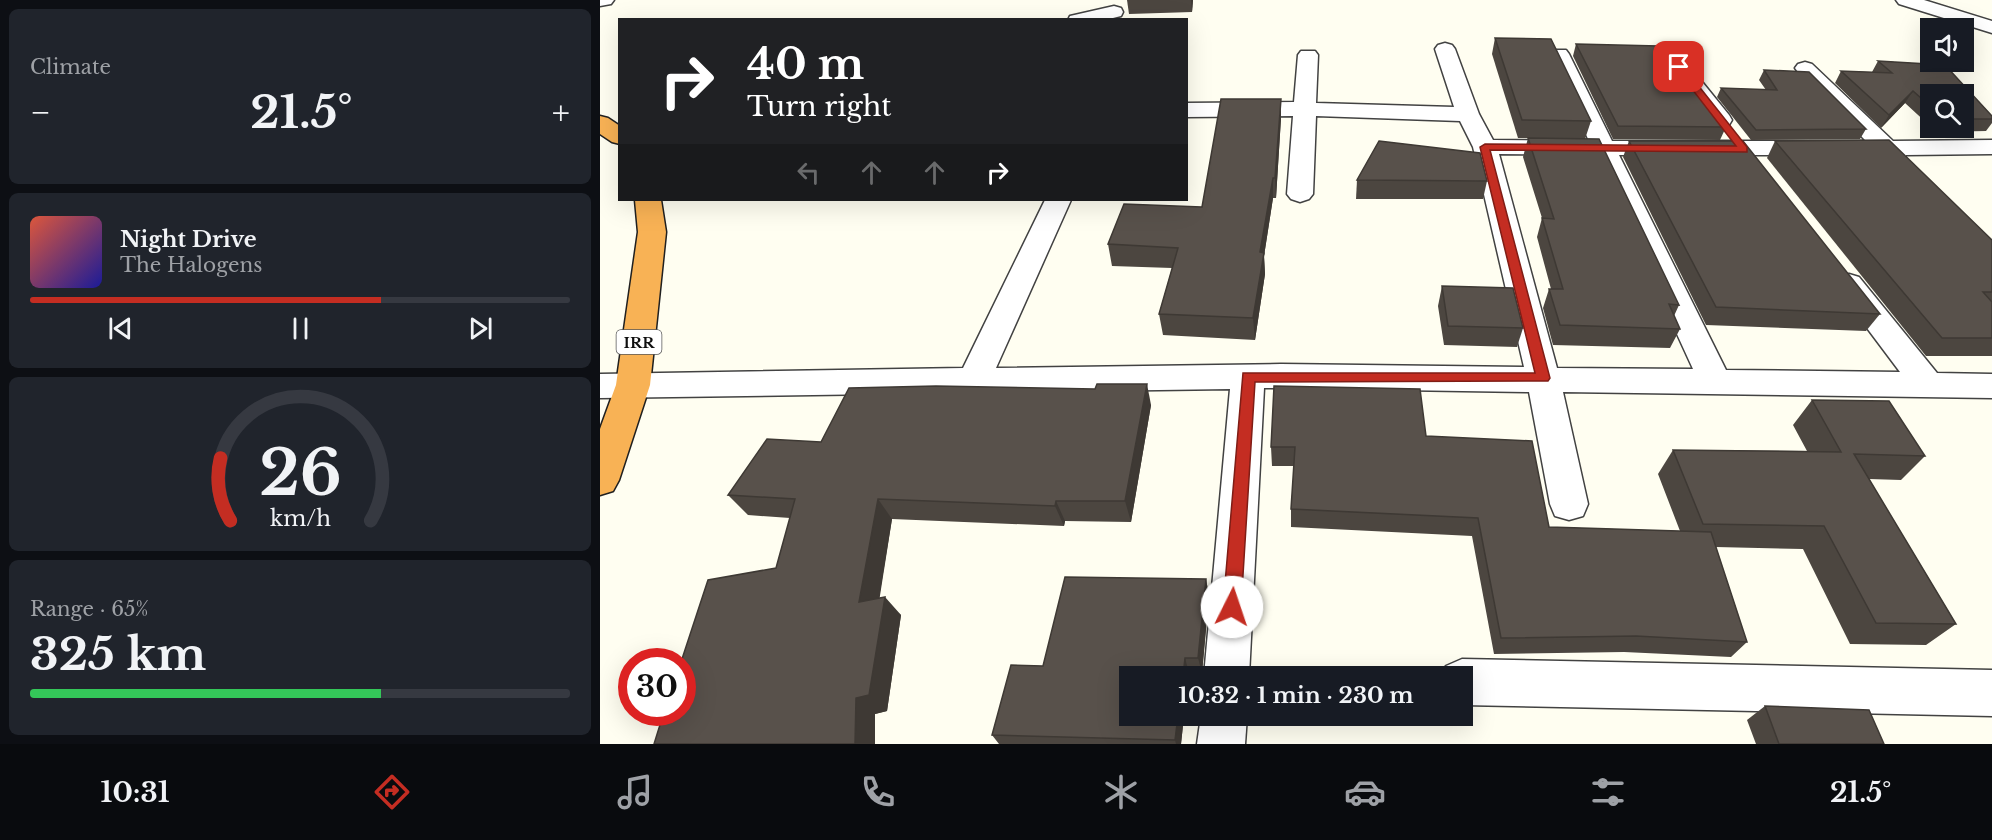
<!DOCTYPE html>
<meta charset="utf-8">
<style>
:root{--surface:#171b24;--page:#20242c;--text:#f1f3f6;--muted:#9ea1a6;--line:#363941;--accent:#c42d22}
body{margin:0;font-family:"Libre Baskerville",serif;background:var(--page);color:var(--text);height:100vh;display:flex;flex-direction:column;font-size:22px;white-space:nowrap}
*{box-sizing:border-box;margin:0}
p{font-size:20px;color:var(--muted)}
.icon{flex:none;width:33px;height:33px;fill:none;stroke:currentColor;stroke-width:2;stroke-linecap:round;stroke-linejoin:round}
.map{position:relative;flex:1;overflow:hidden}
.details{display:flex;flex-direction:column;gap:9px;padding:9px;background:#0d0f14;width:600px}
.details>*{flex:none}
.top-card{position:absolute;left:18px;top:18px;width:570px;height:183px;border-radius:0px;box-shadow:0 6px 24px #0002;background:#202124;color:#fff;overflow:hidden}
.buttons{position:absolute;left:1320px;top:18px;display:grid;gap:12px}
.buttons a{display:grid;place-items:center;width:54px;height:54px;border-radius:0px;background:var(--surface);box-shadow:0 6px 24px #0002;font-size:30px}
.speed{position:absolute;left:18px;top:648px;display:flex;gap:12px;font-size:30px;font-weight:700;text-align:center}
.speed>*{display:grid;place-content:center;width:78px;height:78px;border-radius:50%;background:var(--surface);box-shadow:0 6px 24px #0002;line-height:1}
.speed .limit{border:9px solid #d22;background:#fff;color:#111}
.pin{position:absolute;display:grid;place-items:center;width:51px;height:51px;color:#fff;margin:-26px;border-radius:12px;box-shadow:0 3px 9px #0006}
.me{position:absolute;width:66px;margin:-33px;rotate:4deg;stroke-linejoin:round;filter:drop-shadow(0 0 4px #0008)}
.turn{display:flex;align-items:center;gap:21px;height:126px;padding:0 30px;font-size:27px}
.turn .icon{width:78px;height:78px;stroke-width:2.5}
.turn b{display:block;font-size:42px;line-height:51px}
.lanes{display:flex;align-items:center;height:57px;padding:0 30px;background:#0003;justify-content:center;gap:30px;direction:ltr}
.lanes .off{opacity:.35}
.big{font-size:45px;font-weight:700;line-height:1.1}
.details .card{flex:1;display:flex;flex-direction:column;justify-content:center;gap:9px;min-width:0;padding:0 21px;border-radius:9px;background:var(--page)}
.details .dial{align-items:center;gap:0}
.dial svg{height:156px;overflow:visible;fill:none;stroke:var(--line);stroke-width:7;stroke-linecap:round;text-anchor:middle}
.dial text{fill:var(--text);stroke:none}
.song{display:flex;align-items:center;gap:18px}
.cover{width:72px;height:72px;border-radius:9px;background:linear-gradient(135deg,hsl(10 70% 55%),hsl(240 70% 35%))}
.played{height:6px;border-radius:3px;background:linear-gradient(90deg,var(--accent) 65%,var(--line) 65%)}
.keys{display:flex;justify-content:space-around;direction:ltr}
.heat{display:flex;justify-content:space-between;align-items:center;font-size:33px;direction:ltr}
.charge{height:9px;border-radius:4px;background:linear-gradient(90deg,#34c759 65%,var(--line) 0)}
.trip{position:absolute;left:519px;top:666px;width:354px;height:60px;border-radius:0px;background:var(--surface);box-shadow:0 6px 24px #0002;font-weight:700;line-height:60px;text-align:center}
.tabs{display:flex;height:96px;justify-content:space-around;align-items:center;background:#090b0e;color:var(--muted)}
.tabs .icon{width:42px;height:42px}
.tabs .current{color:var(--accent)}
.tabs b{font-size:27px;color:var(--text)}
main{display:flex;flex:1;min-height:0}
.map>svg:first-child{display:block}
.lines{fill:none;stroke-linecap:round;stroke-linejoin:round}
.minor-casing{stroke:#424242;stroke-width:3}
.highway-casing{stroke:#202020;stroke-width:3}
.minor{fill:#fff;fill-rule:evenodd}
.highway{fill:#f8b255;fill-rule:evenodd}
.wall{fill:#4c4640}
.shaded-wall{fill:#3e3934}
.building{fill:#58514b;stroke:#3e3934;stroke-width:1.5}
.route{fill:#c42d22;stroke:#7f1d16;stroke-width:1.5}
.labels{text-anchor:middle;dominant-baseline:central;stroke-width:6;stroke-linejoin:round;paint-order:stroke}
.shield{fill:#fff;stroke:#575757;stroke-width:1.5}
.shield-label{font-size:15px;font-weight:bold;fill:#0f0f0f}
</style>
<main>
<section class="details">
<div class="card"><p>Climate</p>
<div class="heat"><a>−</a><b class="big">21.5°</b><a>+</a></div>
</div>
<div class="card">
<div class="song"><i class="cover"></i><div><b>Night Drive</b><p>The Halogens</p></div></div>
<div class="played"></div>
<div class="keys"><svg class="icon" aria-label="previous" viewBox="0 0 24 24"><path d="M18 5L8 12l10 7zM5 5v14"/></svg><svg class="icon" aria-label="pause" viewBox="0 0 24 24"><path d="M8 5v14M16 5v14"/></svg><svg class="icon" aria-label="next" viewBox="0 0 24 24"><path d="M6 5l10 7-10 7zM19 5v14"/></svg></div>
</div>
<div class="card dial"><svg viewBox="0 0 100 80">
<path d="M14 69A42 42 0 1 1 86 69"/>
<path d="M14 69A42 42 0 0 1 9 37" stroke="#c42d22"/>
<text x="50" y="56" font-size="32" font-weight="700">26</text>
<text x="50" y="72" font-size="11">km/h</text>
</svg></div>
<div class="card"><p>Range · 65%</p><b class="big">325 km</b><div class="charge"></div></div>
</section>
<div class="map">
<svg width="1392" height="744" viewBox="0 0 1392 744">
<rect width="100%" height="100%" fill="#fffef1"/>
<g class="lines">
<defs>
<g id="minor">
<path d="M 0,0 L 14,0 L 11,4 L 0,6 Z"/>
<path d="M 1296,0 L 1324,0 L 1392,21 L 1392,33 L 1299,4 Z"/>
<path d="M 514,6 L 521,8 L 523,12 L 521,16 L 505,20 L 468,20 L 470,16 Z"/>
<path d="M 845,43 L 852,45 L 855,49 L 879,114 L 893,140 L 989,141 L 949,54 L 952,50 L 966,50 L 969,54 L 1012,141 L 1266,141 L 1198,72 L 1195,68 L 1198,64 L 1205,62 L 1212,64 L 1293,141 L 1392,140 L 1392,154 L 1306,155 L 1304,161 C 1293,164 1288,163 1280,155 L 1019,155 L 1126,370 L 1300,372 L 1234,284 L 1239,277 L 1249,274 L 1259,277 L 1337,373 L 1392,374 L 1392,398 L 963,392 L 988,504 L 983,516 L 969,520 L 955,516 L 950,504 L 929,392 L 664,388 L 649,676 L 604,676 L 630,389 L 0,398 L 0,374 L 363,368 L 445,200 L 471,200 L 396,368 L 681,364 L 924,367 L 873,147 L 860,121 L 716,116 L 713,194 L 709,199 L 700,202 L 691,199 L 687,194 L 693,116 L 586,117 L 586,103 L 694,102 L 698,55 L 701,51 L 715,51 L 718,55 L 716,103 L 854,107 L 835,49 L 838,45 ZM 899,154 L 995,155 L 1093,369 L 957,368 Z"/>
<path d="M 1066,44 L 1073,46 L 1129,115 L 1132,120 L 1129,125 L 1121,127 L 1113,125 L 1056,50 L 1059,46 Z"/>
<path d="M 862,659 L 1392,670 L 1392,716 L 862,705 L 862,676 L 841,676 L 846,666 Z"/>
<path d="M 601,716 L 647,716 L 645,744 L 597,744 Z"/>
</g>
<g id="highway">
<path d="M 0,116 L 8,118 L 20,126 L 20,144 L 12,142 L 0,134 Z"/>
<path d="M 35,200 L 61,200 L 66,232 L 50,385 L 19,480 L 13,491 L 0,495 L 0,429 L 16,385 L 38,232 Z"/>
</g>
</defs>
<!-- minor casing -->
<use href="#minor" class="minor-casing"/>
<!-- highway casing -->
<use href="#highway" class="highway-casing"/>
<!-- minor -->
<use href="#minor" class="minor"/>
<!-- highway -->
<use href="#highway" class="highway"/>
</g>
<!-- wall -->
<g class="wall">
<path d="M 527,0 L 593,0 L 592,12 L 529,14 Z"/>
<path d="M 895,38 L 991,121 L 985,139 L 918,138 L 892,54 Z"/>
<path d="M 976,44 L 1085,84 L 1126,127 L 1120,140 L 1013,139 L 973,56 Z"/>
<path d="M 1278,61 L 1345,65 L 1392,116 L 1392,123 L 1386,131 L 1337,132 L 1332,128 L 1364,128 L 1364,94 L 1330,94 L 1330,126 L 1305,103 L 1281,128 L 1235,83 L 1241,71 L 1272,72 Z"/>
<path d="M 1164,70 L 1266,129 L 1260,139 L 1151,140 L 1117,97 L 1121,88 L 1166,90 L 1159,80 Z"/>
<path d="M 681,118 L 676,198 L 673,198 L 664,256 L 665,274 L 655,340 L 563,335 L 559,314 L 572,268 L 512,266 L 508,244 L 602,207 Z"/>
<path d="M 928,138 L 1079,305 L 1074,316 L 1080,329 L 1070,348 L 953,345 L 943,308 L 949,289 L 951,289 L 937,237 L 942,218 L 923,157 Z"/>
<path d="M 1029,141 L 1280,314 L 1266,331 L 1106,325 L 1023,157 Z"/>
<path d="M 1175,141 L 1392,240 L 1392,356 L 1326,356 L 1167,158 Z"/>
<path d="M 757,180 L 887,181 L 883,199 L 756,199 Z"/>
<path d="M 842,286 L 923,328 L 917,347 L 844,345 L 838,306 Z"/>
<path d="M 495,389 L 551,405 L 531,522 L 465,521 L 464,526 L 292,519 L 279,598 L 301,615 L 287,711 L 275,714 L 275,744 L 54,744 L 176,568 L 190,518 L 148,515 L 128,495 L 221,442 Z"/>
<path d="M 1212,400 L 1325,456 L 1301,480 L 1269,479 L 1356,624 L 1326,645 L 1250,644 L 1203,549 L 1116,547 L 1147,642 L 1131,657 L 1024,652 L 894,654 L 872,536 L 691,527 L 691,509 L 694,466 L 672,466 L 671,447 L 826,436 L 949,527 L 1080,531 L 1058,474 L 1073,450 L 1207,451 L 1193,425 Z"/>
<path d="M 606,579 L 609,596 L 602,673 L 589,673 L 588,676 L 530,676 L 530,716 L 584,716 L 581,744 L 399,744 L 392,735 L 443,666 Z"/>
<path d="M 1165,706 L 1284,744 L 1156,744 L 1147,720 Z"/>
</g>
<!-- shaded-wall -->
<g class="shaded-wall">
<path d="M 591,0 L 593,0 L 592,12 Z"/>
<path d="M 1313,91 L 1305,103 L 1281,128 L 1289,115 Z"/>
<path d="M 681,99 L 681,118 L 676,198 L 675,178 Z"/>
<path d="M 673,178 L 673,198 L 664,256 L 665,274 L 655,340 L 653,318 L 660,252 Z"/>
<path d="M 547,384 L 551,405 L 531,522 L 525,501 Z"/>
<path d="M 278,499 L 292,519 L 276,621 L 259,602 Z"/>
<path d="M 456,501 L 465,521 L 464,526 L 455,506 Z"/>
<path d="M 606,579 L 609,596 L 602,673 L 598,658 Z"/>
<path d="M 285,597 L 301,615 L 287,711 L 275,714 L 275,744 L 255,744 L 256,698 Z"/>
<path d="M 585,658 L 589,673 L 588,676 L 583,676 Z"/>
<path d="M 578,716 L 584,716 L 581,744 L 576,744 L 575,740 Z"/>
</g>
<!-- building -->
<g class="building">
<path d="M 895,38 L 951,39 L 991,121 L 922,120 Z"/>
<path d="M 976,44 L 1059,46 L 1085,84 L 1093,84 L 1126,127 L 1018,126 Z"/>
<path d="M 1278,61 L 1345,65 L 1392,116 L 1392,119 L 1364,119 L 1364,94 L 1330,94 L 1330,106 L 1313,91 L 1289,115 L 1241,71 L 1292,73 Z"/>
<path d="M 1164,70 L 1209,72 L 1266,129 L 1156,130 L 1121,88 L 1177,90 Z"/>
<path d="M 621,99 L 681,99 L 675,178 L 673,178 L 660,252 L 664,253 L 653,318 L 559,314 L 578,248 L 508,244 L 524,204 L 602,207 Z"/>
<path d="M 928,138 L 999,139 L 1079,305 L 1069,304 L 1080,329 L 960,325 L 949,289 L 963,289 L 942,218 L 954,219 Z"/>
<path d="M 1289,140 L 1392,240 L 1392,292 L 1383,292 L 1392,302 L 1392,338 L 1342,338 L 1175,141 Z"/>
<path d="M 779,141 L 880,153 L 887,181 L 757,180 Z"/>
<path d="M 1029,141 L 1143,141 L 1280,314 L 1116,307 Z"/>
<path d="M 842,286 L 913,288 L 923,328 L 848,326 Z"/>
<path d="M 497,384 L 547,384 L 525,501 L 456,501 L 455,506 L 278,499 L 259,602 L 285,597 L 269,695 L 256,698 L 255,744 L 54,744 L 64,712 L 82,712 L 82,662 L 81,662 L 108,580 L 176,568 L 195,499 L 128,495 L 167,439 L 221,442 L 249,388 L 336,386 L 495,389 Z"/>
<path d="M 674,386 L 820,389 L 826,436 L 932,441 L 949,527 L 1111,532 L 1147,642 L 1036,636 L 901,638 L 878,518 L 691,509 L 695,447 L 671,447 Z"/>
<path d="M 1212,400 L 1289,401 L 1325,456 L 1254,454 L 1356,624 L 1276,623 L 1224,526 L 1103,524 L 1073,450 L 1241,452 Z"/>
<path d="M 465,577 L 606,579 L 598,658 L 585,658 L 583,676 L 530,676 L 530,716 L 578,716 L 575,740 L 392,735 L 411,665 L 443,666 Z"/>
<path d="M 1165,706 L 1269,710 L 1284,744 L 1179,744 Z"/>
</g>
<!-- route -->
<path class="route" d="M 1079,64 L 1082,65 L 1147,147 L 1147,152 L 890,150 L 950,378 L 948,381 L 655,382 L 641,607 L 638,613 L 632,616 L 626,613 L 623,607 L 643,373 L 935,373 L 880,147 L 885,144 L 1136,146 L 1075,67 Z"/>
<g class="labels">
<!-- shield labels -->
<rect class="shield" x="16.5" y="330" width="45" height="24" rx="4.5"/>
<g class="shield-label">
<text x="39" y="342">IRR</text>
</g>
</g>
</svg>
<div class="buttons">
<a><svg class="icon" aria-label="sound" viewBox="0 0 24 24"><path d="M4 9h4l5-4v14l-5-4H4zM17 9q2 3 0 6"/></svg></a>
<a><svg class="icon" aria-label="search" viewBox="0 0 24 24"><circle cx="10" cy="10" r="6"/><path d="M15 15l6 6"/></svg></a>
</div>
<div class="speed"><div class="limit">30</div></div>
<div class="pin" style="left:1079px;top:67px;background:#d93025"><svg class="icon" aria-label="arrive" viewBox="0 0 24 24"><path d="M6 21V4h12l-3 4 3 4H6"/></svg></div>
<svg class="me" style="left:632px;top:607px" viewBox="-20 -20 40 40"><circle r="19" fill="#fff"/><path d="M0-13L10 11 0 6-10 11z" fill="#c42d22"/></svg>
<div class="trip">10:32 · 1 min · 230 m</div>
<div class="top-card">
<div class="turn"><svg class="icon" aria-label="right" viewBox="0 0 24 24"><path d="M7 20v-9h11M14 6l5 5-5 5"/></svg><div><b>40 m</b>Turn right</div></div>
<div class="lanes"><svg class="icon off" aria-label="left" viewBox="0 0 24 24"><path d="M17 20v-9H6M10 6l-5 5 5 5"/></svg><svg class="icon off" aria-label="ahead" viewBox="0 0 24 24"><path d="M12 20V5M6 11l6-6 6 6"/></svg><svg class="icon off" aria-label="ahead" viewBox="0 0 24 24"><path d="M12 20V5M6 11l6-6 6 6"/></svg><svg class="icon" aria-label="right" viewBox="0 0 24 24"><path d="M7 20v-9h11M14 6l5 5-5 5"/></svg></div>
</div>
</div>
</main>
<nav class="tabs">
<b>10:31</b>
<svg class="icon current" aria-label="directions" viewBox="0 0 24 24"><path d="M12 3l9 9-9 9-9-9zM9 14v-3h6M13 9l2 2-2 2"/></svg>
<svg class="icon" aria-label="music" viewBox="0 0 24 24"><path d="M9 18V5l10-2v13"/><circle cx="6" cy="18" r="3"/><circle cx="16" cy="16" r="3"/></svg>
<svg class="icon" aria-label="phone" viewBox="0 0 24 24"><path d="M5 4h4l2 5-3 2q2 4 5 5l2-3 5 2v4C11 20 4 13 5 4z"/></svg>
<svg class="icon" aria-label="climate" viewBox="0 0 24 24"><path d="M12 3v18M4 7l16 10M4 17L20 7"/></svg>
<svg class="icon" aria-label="car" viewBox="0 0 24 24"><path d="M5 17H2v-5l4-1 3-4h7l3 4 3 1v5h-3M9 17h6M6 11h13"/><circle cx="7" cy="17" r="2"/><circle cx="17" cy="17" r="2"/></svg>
<svg class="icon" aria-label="filters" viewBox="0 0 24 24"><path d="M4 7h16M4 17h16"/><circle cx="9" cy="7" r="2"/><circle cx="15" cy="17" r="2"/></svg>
<b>21.5°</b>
</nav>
